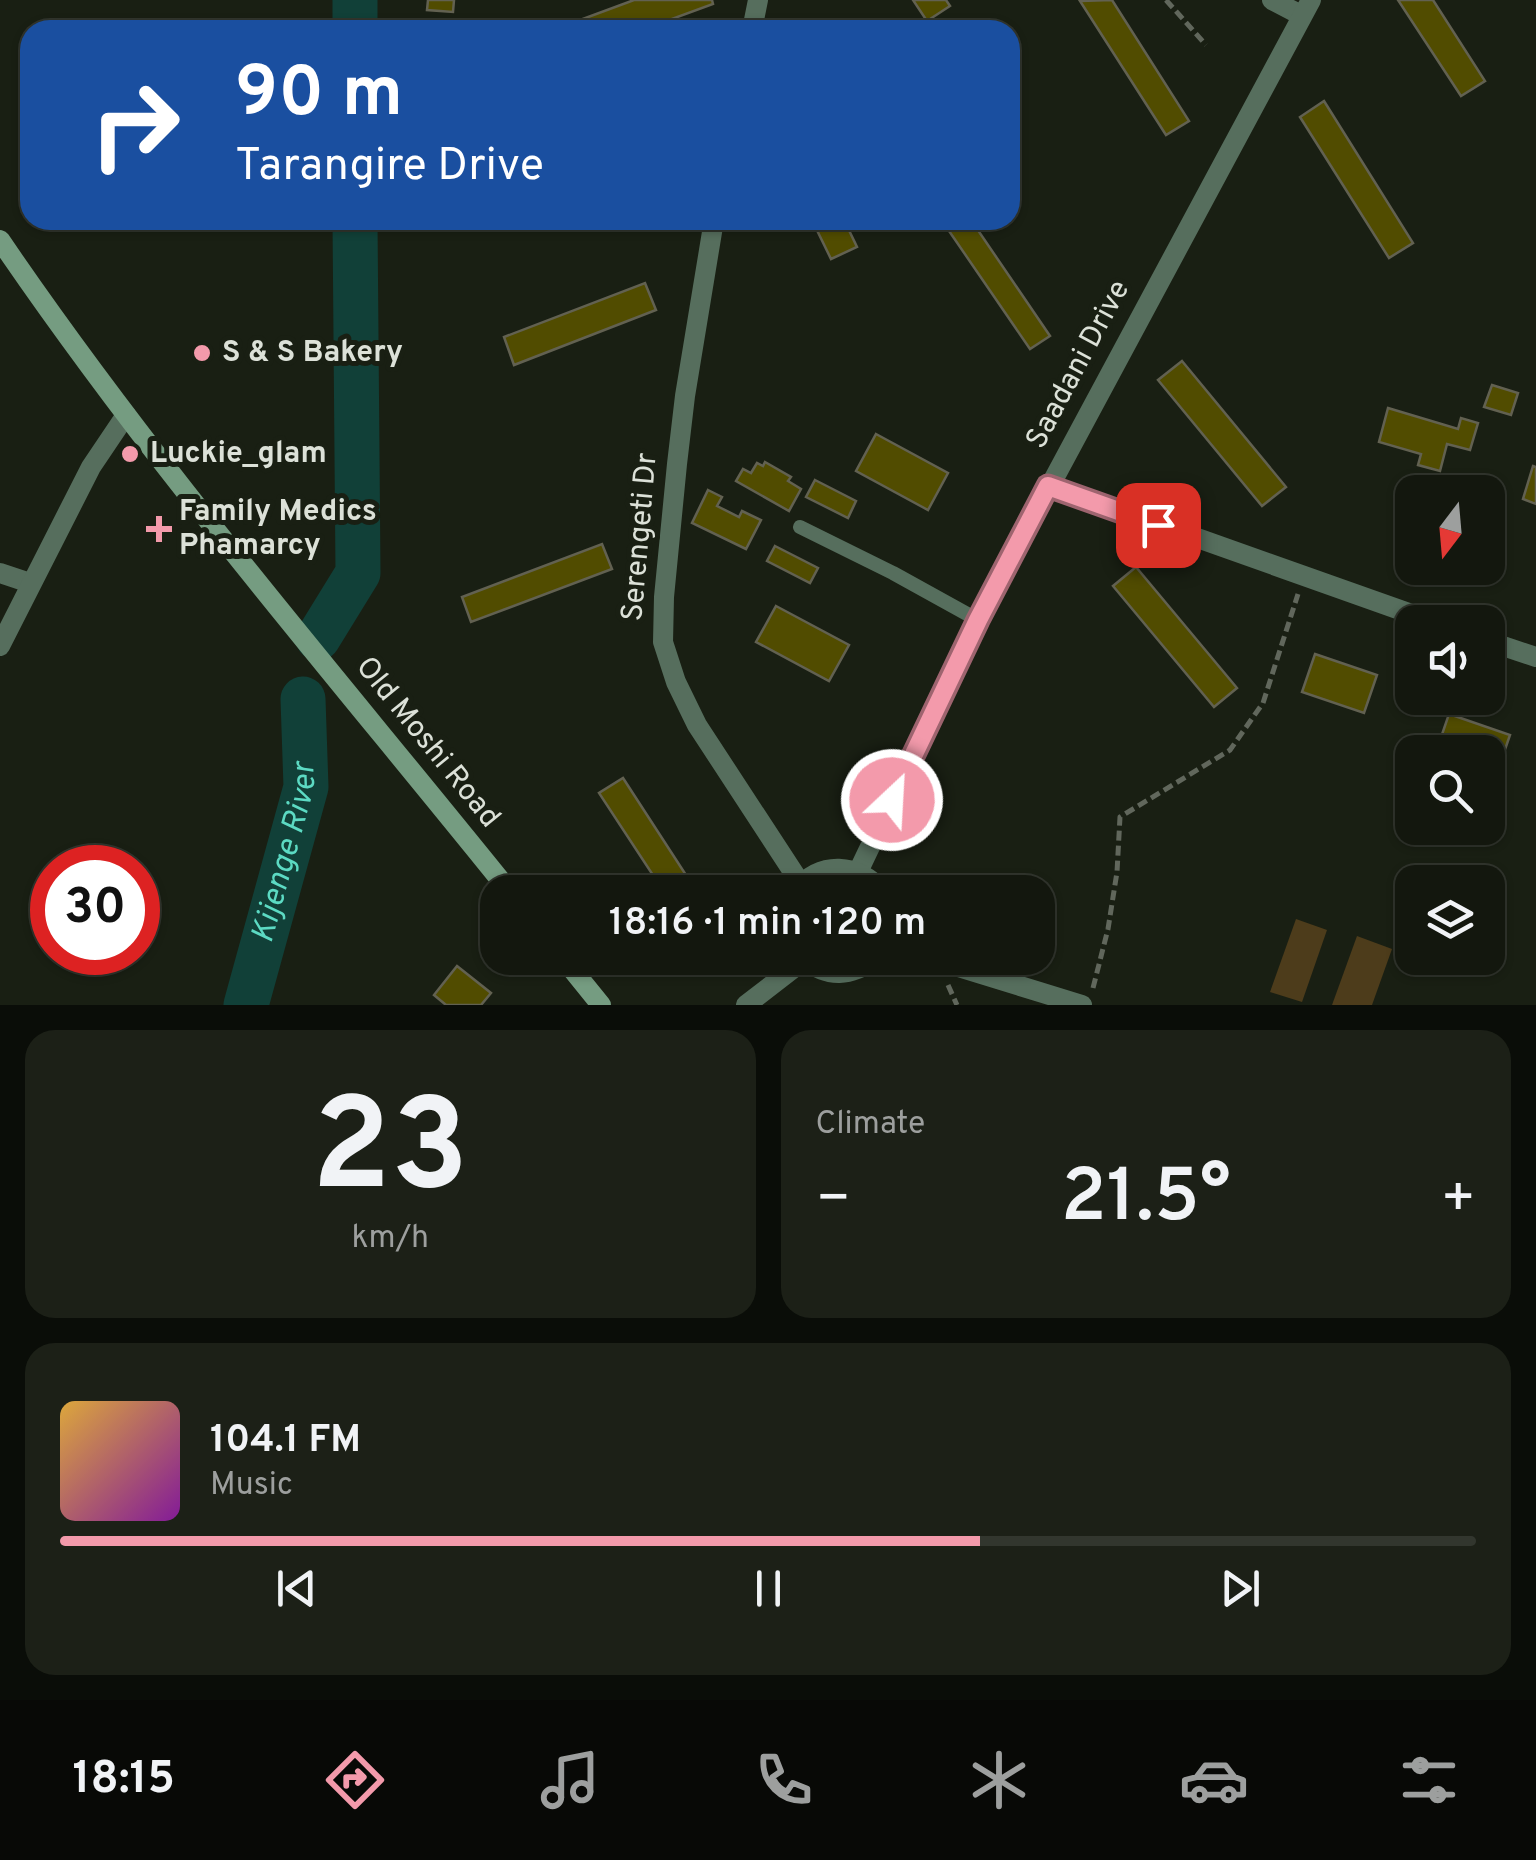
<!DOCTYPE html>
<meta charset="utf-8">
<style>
:root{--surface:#13170e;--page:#1c2017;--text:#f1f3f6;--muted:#9d9f9e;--line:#32362e;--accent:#f39aab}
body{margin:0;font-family:Overpass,sans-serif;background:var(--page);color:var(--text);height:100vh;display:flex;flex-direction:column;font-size:38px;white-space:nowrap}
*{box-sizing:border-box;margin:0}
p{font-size:32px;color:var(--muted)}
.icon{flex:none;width:55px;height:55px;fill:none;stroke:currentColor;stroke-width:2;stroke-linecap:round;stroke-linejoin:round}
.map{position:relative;height:1005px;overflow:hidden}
.drawer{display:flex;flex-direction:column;gap:25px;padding:25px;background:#0a0d08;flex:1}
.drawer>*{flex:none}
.guide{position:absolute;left:20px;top:20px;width:1000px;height:210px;border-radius:30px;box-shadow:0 2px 8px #0004,0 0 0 2px var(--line);background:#1a4fa0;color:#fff;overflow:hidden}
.needle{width:65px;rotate:196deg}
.fabs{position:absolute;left:1395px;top:475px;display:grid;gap:20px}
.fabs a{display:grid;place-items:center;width:110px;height:110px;border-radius:20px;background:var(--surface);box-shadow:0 2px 8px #0004,0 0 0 2px var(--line);font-size:50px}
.speed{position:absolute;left:30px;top:845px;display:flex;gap:20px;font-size:50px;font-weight:700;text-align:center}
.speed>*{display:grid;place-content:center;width:130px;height:130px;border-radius:50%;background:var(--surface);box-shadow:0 2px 8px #0004,0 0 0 2px var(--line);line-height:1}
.speed .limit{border:15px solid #d22;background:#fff;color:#111}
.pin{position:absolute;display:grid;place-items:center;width:85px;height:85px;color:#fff;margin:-42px;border-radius:20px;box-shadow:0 5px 15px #0006}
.me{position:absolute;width:110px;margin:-55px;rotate:25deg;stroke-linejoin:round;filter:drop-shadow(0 0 8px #0008)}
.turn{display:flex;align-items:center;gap:35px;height:210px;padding:0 50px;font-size:45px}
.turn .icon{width:130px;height:130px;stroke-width:2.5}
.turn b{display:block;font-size:70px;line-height:85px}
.big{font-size:75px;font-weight:600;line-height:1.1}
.drawer .tile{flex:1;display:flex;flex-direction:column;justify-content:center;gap:15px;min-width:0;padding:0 35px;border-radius:30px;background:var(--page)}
.drawer .dial{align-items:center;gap:0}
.dial b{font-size:130px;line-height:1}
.song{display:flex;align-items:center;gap:30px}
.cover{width:120px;height:120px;border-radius:15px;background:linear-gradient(135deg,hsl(40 70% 55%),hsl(290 70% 35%))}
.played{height:10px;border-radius:5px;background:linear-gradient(90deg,var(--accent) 65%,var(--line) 65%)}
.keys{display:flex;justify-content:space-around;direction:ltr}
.heat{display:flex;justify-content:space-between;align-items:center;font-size:55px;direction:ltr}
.drawer .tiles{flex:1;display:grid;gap:25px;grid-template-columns:1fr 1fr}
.tile:last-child{grid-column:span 2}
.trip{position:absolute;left:480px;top:875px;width:575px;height:100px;border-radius:30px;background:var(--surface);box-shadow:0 2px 8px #0004,0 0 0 2px var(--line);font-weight:600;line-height:100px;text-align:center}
.dock{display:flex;height:160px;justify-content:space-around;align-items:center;background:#080906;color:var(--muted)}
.dock .icon{width:70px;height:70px}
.dock .on{color:var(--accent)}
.dock b{font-size:45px;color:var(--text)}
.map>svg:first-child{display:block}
.green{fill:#4d3c1b}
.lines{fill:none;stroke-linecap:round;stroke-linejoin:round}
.river{stroke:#114038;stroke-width:45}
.building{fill:#514c00;stroke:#626151;stroke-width:2.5}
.path{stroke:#61675c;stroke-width:5;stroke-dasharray:10 5;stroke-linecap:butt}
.lane{stroke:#566e5d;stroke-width:14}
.street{stroke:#566e5d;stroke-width:20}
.secondary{stroke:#759c81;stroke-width:20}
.route-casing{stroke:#9e646f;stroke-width:25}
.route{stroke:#f39aab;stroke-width:18}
.poi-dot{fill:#f39aab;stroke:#191f13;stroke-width:4}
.labels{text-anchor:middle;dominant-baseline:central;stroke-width:10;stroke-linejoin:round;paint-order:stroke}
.poi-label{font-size:30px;font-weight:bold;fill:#dce1d8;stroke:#191f13;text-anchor:start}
.street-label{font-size:30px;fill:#dce1d8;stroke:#191f13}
.water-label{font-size:32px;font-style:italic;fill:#5cdac3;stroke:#191f13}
</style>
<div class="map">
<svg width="1536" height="1005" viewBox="0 0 1536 1005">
<rect width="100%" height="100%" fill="#191f13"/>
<!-- green -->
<g class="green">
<path d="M 1296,919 L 1327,930 L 1302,1002 L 1270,992 Z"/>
<path d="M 1357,936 L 1392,949 L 1372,1005 L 1332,1005 Z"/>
</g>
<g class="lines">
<!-- river -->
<g class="river">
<path d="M 355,0 L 355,30"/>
<path d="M 318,638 L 358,573 L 355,220"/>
<path id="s1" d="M 246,1005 L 306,787 L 303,699"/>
</g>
</g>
<!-- building -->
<g class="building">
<path d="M 428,0 L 454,0 L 453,12 L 427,10 Z"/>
<path d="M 634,0 L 712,0 L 713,4 L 642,30 L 553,30 Z"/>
<path d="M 913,0 L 946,0 L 950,6 L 927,21 Z"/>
<path d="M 1112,0 L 1189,121 L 1166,135 L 1080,1 Z"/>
<path d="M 1398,0 L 1433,0 L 1485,81 L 1461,96 Z"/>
<path d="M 1324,101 L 1413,243 L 1389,258 L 1300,117 Z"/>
<path d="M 812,220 L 844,220 L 857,247 L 831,259 Z"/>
<path d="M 958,220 L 971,220 L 1050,336 L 1030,349 L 947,228 Z"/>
<path d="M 645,283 L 656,310 L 514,365 L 504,337 Z"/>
<path d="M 1182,361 L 1286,487 L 1262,506 L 1158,380 Z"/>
<path d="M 1492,385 L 1518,393 L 1511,415 L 1484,407 Z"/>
<path d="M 1388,408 L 1458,429 L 1461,418 L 1478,423 L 1470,450 L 1447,444 L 1440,471 L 1418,465 L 1421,454 L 1379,442 Z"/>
<path d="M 876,434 L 948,473 L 928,510 L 856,471 Z"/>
<path d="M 765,462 L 791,477 L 788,481 L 801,489 L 789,511 L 736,481 L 743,469 L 751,473 L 757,463 L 763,466 Z"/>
<path d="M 1533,466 L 1536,467 L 1536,504 L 1523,499 Z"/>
<path d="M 815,480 L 856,501 L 848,518 L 806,497 Z"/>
<path d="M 708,490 L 722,497 L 717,506 L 739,517 L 742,511 L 761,520 L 746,549 L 692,523 Z"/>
<path d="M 602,544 L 612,569 L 471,622 L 462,597 Z"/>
<path d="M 775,546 L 818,568 L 810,583 L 767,561 Z"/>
<path d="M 1136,567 L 1237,688 L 1214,707 L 1113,586 Z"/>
<path d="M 776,606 L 849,645 L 829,681 L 756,642 Z"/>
<path d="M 1315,654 L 1377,675 L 1364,713 L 1302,692 Z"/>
<path d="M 1449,714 L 1510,735 L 1498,770 L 1488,767 L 1488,752 L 1446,752 L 1437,749 Z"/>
<path d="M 623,778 L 697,892 L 664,892 L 599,793 Z"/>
<path d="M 457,966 L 491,993 L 481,1005 L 446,1005 L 434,995 Z"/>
</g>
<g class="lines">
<!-- path -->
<g class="path">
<path d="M 1166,0 L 1206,45"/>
<path d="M 948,985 L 957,1005"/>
<path d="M 1093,988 L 1108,929 L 1117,872 L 1120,817 L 1230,750 L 1263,703 L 1298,594"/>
</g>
<!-- lane -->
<path class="lane" d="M 800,527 L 893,573 L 978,620"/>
<!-- street -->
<g class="street">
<path d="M 1272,0 L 1301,15"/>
<path d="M 752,30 L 758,0"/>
<path d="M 714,220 L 685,396 L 677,464 L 664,597 L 663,642 L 676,682 L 697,725 L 801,884"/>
<path d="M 1048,485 L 1434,622"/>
<path d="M 0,573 L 30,583"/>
<path d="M 1488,641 L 1536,657"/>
<path d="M 0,646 L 91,467 L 126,415"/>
<path d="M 858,872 L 978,620 L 1311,0"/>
<path d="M 795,892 C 819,859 859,863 883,892"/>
<path d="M 802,958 C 828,979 851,977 877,958"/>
<path d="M 929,958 L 1082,1005"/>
<path d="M 746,1005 L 804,960"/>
</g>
<!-- secondary -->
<g class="secondary">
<path d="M 0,240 C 156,469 337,677 510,892"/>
<path d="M 563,958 L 601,1005"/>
</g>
</g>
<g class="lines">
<defs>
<path id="route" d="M 892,800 L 978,620 L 1048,486 L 1158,525"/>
</defs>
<!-- route casing -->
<use href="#route" class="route-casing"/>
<!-- route -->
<use href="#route" class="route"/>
</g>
<!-- markers -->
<g class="poi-dot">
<circle cx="202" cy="353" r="10"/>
<circle cx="130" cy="454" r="10"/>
<path d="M154 514h10v10h10v10h-10v10h-10v-10h-10v-10h10z"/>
</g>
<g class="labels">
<!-- poi labels -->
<g class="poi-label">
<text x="222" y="353">S &amp; S Bakery</text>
<text x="150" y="454">Luckie_glam</text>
<text x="179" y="512">Family Medics<tspan x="179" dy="34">Phamarcy</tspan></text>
</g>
<!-- street labels -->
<g class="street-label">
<text transform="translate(1079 365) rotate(-62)">Saadani Drive</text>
<text transform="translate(641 537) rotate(-85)">Serengeti Dr</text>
<text transform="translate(427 743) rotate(51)">Old Moshi Road</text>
</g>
<!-- water labels -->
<g class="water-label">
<text stroke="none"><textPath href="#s1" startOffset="158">Kijenge River</textPath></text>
</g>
</g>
</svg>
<div class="fabs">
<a><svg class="needle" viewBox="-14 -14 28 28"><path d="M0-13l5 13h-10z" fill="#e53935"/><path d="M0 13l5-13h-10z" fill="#9d9f9e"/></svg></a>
<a><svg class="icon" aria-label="sound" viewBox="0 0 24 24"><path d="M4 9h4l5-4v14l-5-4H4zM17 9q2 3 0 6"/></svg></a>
<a><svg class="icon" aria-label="search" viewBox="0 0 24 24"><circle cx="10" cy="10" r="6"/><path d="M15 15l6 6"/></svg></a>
<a><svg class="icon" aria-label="layers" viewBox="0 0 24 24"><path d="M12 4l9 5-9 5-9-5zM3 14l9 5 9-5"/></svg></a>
</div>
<div class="speed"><div class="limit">30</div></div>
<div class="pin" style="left:1158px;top:525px;background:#d93025"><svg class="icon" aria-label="arrive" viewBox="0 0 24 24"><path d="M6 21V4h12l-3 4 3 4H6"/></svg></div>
<svg class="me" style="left:892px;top:800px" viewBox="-20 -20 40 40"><circle r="17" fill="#f39aab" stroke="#fff" stroke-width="3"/><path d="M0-11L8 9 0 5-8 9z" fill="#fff"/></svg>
<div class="trip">18:16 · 1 min · 120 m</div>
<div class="guide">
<div class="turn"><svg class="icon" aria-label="right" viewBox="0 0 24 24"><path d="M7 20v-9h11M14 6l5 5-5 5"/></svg><div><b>90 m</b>Tarangire Drive</div></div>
</div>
</div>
<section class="drawer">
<div class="tiles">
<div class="tile dial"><b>23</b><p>km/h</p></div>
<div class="tile"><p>Climate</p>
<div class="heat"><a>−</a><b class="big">21.5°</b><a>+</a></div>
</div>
<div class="tile">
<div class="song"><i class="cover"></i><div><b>104.1 FM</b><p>Music</p></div></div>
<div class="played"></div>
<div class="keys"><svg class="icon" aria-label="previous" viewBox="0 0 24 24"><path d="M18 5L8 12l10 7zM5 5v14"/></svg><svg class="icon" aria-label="pause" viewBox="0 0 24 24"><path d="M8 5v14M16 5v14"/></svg><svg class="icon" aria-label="next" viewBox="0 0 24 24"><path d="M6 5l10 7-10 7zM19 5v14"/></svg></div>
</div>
</div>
</section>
<nav class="dock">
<b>18:15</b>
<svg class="icon on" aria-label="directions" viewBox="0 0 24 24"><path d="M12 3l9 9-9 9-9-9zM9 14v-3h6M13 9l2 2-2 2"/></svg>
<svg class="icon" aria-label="music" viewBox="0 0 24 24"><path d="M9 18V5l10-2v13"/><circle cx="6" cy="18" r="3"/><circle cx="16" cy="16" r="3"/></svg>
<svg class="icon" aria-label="phone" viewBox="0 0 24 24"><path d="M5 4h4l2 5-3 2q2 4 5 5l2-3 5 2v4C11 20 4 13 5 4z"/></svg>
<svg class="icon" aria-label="climate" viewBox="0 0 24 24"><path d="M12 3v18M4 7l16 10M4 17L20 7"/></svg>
<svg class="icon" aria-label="car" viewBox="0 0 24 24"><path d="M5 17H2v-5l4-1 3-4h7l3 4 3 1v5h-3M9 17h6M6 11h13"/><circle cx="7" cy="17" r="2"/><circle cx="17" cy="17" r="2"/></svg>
<svg class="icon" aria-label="filters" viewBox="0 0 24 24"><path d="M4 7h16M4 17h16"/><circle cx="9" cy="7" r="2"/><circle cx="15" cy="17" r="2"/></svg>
</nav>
